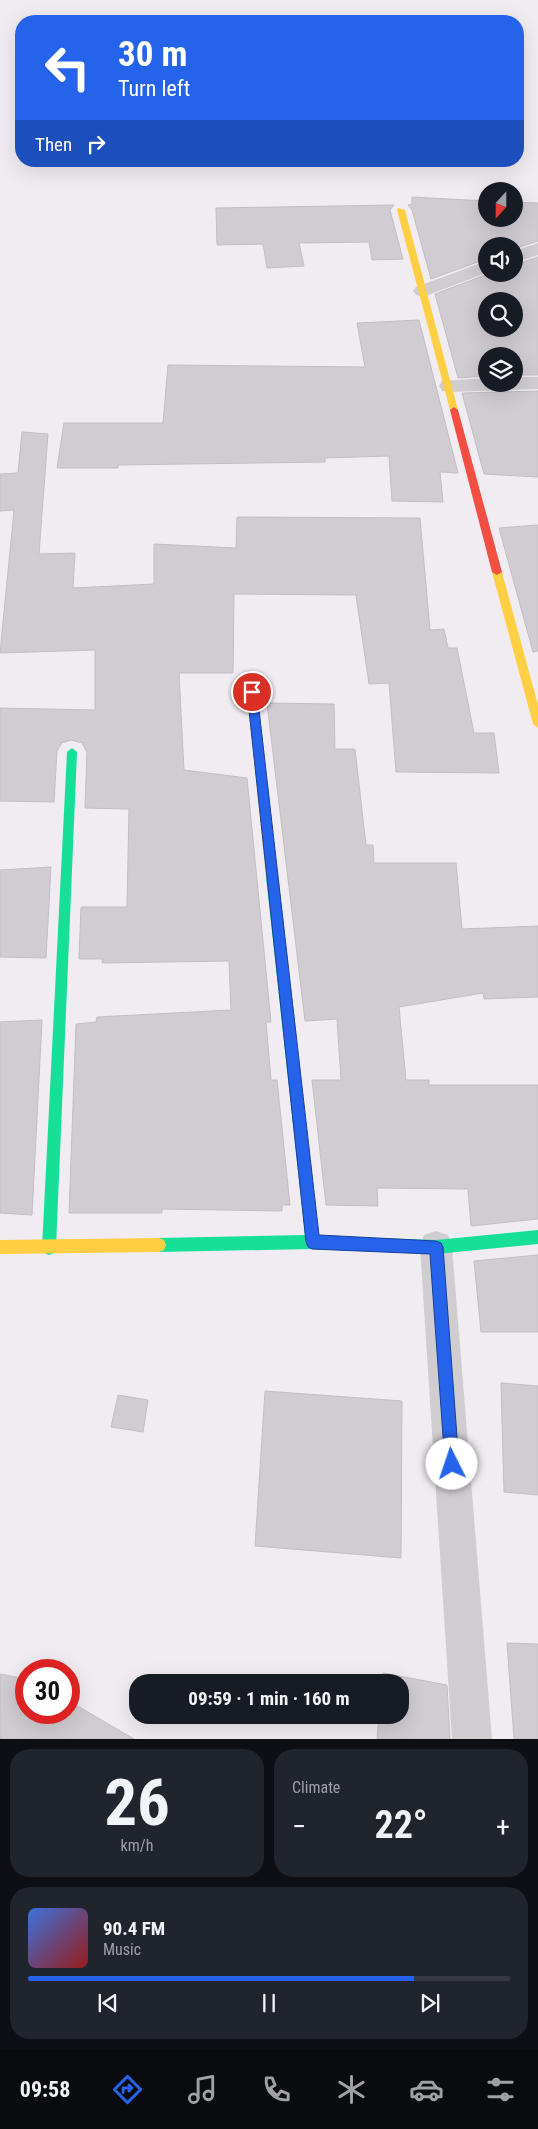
<!DOCTYPE html>
<meta charset="utf-8">
<style>
:root{--surface:#171b24;--page:#20242c;--text:#f1f3f6;--muted:#9ea1a6;--line:#363941;--accent:#2563eb}
body{margin:0;font-family:"Roboto Condensed",sans-serif;background:var(--page);color:var(--text);height:100vh;display:flex;flex-direction:column;font-size:19px;white-space:nowrap}
*{box-sizing:border-box;margin:0}
p{font-size:16px;color:var(--muted)}
.icon{flex:none;width:28px;height:28px;fill:none;stroke:currentColor;stroke-width:2;stroke-linecap:round;stroke-linejoin:round}
.map{position:relative;height:1739px;overflow:hidden}
.panel{display:flex;flex-direction:column;gap:10px;padding:10px;background:#0d0f14;flex:1}
.panel>*{flex:none}
.banner{position:absolute;left:15px;top:15px;width:509px;height:152px;border-radius:20px;box-shadow:0 5px 20px #0002;background:#2563eb;color:#fff;overflow:hidden}
.needle{width:32px;rotate:201deg}
.controls{position:absolute;left:478px;top:182px;display:grid;gap:10px}
.controls a{display:grid;place-items:center;width:45px;height:45px;border-radius:50%;background:var(--surface);box-shadow:0 5px 20px #0002;font-size:25px}
.speed{position:absolute;left:15px;top:1659px;display:flex;gap:10px;font-size:25px;font-weight:700;text-align:center}
.speed>*{display:grid;place-content:center;width:65px;height:65px;border-radius:50%;background:var(--surface);box-shadow:0 5px 20px #0002;line-height:1}
.speed .limit{border:8px solid #d22;background:#fff;color:#111}
.pin{position:absolute;display:grid;place-items:center;width:42px;height:42px;color:#fff;margin:-21px;border:2px solid #fff;border-radius:50%;box-shadow:0 1px 5px #0007}
.me{position:absolute;width:55px;margin:-28px;rotate:356deg;stroke-linejoin:round;filter:drop-shadow(0 0 4px #0008)}
.turn{display:flex;align-items:center;gap:18px;height:105px;padding:0 20px;font-size:22px}
.turn .icon{width:65px;height:65px;stroke-width:2.5}
.turn b{display:block;font-size:35px;line-height:42px}
.then{display:flex;align-items:center;height:48px;padding:0 20px;background:#0003;gap:10px;font-size:19px}
.big{font-size:38px;font-weight:700;line-height:1.1}
.panel .tile{flex:1;display:flex;flex-direction:column;justify-content:center;gap:8px;min-width:0;padding:0 18px;border-radius:20px;background:var(--page)}
.panel .dial{align-items:center;gap:0}
.dial b{font-size:65px;line-height:1}
.song{display:flex;align-items:center;gap:15px}
.cover{width:60px;height:60px;border-radius:8px;background:linear-gradient(135deg,hsl(220 70% 55%),hsl(0 70% 35%))}
.played{height:5px;border-radius:2px;background:linear-gradient(90deg,var(--accent) 80%,var(--line) 80%)}
.keys{display:flex;justify-content:space-around;direction:ltr}
.heat{display:flex;justify-content:space-between;align-items:center;font-size:28px;direction:ltr}
.panel .tiles{flex:1;display:grid;gap:10px;grid-template-columns:1fr 1fr}
.tile:last-child{grid-column:span 2}
.trip{position:absolute;left:129px;top:1674px;width:280px;height:50px;border-radius:20px;background:var(--surface);box-shadow:0 5px 20px #0002;font-weight:700;line-height:50px;text-align:center}
.dock{display:flex;height:80px;justify-content:space-around;align-items:center;background:#090b0e;color:var(--muted)}
.dock .icon{width:35px;height:35px}
.dock .selected{color:var(--accent)}
.dock b{font-size:22px;color:var(--text)}
.map>svg:first-child{display:block}
.building{fill:#d0ccd1;stroke:#c2bec3;fill-rule:evenodd}
.lines{fill:none;stroke-linecap:round;stroke-linejoin:round}
.street{fill:#cfcdcf;fill-rule:evenodd}
.fast{fill:#16e098;fill-rule:evenodd}
.slow{fill:#ffcf43;fill-rule:evenodd}
.jam{fill:#f24e42;fill-rule:evenodd}
.route{fill:#2563eb;stroke:#184099}
</style>
<div class="map">
<svg width="538" height="1739" viewBox="0 0 538 1739">
<rect width="100%" height="100%" fill="#f1ecf2"/>
<!-- building -->
<g class="building">
<path d="M 412,197 L 486,201 L 486,219 L 514,219 L 514,202 L 538,203 L 538,241 L 514,249 L 514,246 L 486,246 L 486,259 L 431,279 L 412,210 L 408,205 L 412,204 Z"/>
<path d="M 394,205 L 390,210 L 403,259 L 372,260 L 369,242 L 299,243 L 304,266 L 267,268 L 263,244 L 217,245 L 216,208 Z"/>
<path d="M 538,257 L 538,375 L 514,375 L 514,356 L 486,356 L 486,376 L 458,378 L 435,294 L 488,274 L 514,274 L 514,265 ZM 486,301 L 514,301 L 514,329 L 486,329 Z"/>
<path d="M 419,320 L 458,473 L 440,472 L 443,502 L 392,501 L 389,456 L 325,458 L 325,462 L 118,465 L 118,468 L 57,468 L 64,423 L 163,423 L 168,365 L 365,367 L 357,323 Z"/>
<path d="M 538,391 L 538,477 L 484,474 L 462,393 Z"/>
<path d="M 22,432 L 48,434 L 39,554 L 75,553 L 73,588 L 154,584 L 154,544 L 236,548 L 237,517 L 420,518 L 430,630 L 444,629 L 448,648 L 457,648 L 474,733 L 494,733 L 499,773 L 396,772 L 389,683 L 369,684 L 356,595 L 234,594 L 233,673 L 179,673 L 184,770 L 247,778 L 271,1022 L 266,1022 L 271,1080 L 277,1080 L 290,1205 L 282,1205 L 282,1211 L 162,1209 L 162,1213 L 69,1213 L 76,1024 L 96,1022 L 97,1017 L 231,1010 L 229,961 L 102,963 L 103,959 L 79,959 L 81,907 L 127,907 L 129,809 L 85,808 L 87,752 L 82,743 L 71,740 L 62,743 L 57,751 L 54,802 L 0,801 L 0,708 L 95,710 L 95,650 L 0,653 L 14,510 L 0,511 L 0,474 L 18,473 Z"/>
<path d="M 538,525 L 538,651 L 533,652 L 499,528 Z"/>
<path d="M 267,703 L 334,704 L 335,749 L 355,749 L 366,845 L 373,845 L 374,863 L 456,863 L 462,929 L 538,926 L 538,997 L 484,999 L 483,993 L 399,1007 L 406,1080 L 429,1080 L 429,1085 L 538,1085 L 538,1219 L 471,1226 L 468,1189 L 377,1188 L 378,1206 L 326,1205 L 312,1080 L 341,1080 L 337,1019 L 305,1021 Z"/>
<path d="M 51,867 L 46,958 L 0,957 L 0,870 Z"/>
<path d="M 42,1020 L 32,1215 L 0,1213 L 0,1022 Z"/>
<path d="M 538,1255 L 538,1332 L 481,1332 L 474,1261 Z"/>
<path d="M 501,1383 L 538,1386 L 538,1495 L 504,1492 Z"/>
<path d="M 265,1391 L 402,1401 L 401,1558 L 255,1546 Z"/>
<path d="M 118,1395 L 148,1400 L 143,1432 L 111,1427 Z"/>
<path d="M 507,1643 L 538,1644 L 538,1739 L 514,1739 Z"/>
<path d="M 383,1673 L 447,1685 L 450,1739 L 377,1739 L 379,1715 L 400,1715 L 400,1682 L 382,1682 Z"/>
<path d="M 0,1674 L 26,1679 L 26,1712 L 69,1712 L 69,1701 L 134,1739 L 0,1739 Z"/>
</g>
<g class="lines">
<!-- street -->
<g class="street">
<path d="M 538,243 L 538,255 L 514,263 L 514,251 Z"/>
<path d="M 486,261 L 486,273 L 423,297 L 416,295 L 413,291 L 416,287 Z"/>
<path d="M 514,377 L 538,377 L 538,389 L 449,392 L 442,391 L 439,386 L 442,381 L 486,378 L 486,384 L 514,384 Z"/>
<path d="M 436,1231 L 448,1235 L 452,1247 L 492,1739 L 452,1739 L 420,1247 L 424,1235 Z"/>
</g>
<!-- fast -->
<g class="fast">
<path d="M 72,748 L 77,752 L 56,1248 L 54,1253 L 49,1255 L 44,1253 L 42,1248 L 67,752 Z"/>
<path d="M 272,872 L 276,874 L 278,877 L 318,1236 L 436,1240 L 538,1230 L 538,1244 L 436,1254 L 312,1249 L 159,1252 L 154,1250 L 152,1245 L 154,1240 L 159,1238 L 305,1235 L 266,877 L 268,874 Z"/>
</g>
<!-- slow -->
<g class="slow">
<path d="M 398,208 L 405,210 L 458,410 L 457,412 L 454,413 L 450,410 L 397,210 Z"/>
<path d="M 497,569 L 502,572 L 538,705 L 538,728 L 533,724 L 492,572 Z"/>
<path d="M 252,688 L 257,692 L 278,877 L 276,880 L 272,882 L 268,880 L 266,877 L 247,692 Z"/>
<path d="M 159,1238 L 164,1240 L 166,1245 L 164,1250 L 159,1252 L 0,1254 L 0,1240 Z"/>
</g>
<!-- jam -->
<path class="jam" d="M 454,407 L 458,410 L 502,572 L 497,575 L 492,572 L 450,410 Z"/>
</g>
<!-- route -->
<path class="route" d="M 252,688 L 257,692 L 319,1235 L 436,1241 L 441,1243 L 443,1247 L 459,1464 L 457,1469 L 452,1471 L 447,1469 L 445,1464 L 430,1254 L 312,1249 L 308,1247 L 306,1242 L 247,692 Z"/>
</svg>
<div class="controls">
<a><svg class="needle" viewBox="-14 -14 28 28"><path d="M0-13l5 13h-10z" fill="#e53935"/><path d="M0 13l5-13h-10z" fill="#9ea1a6"/></svg></a>
<a><svg class="icon" aria-label="sound" viewBox="0 0 24 24"><path d="M4 9h4l5-4v14l-5-4H4zM17 9q2 3 0 6"/></svg></a>
<a><svg class="icon" aria-label="search" viewBox="0 0 24 24"><circle cx="10" cy="10" r="6"/><path d="M15 15l6 6"/></svg></a>
<a><svg class="icon" aria-label="layers" viewBox="0 0 24 24"><path d="M12 4l9 5-9 5-9-5zM3 14l9 5 9-5"/></svg></a>
</div>
<div class="speed"><div class="limit">30</div></div>
<div class="pin" style="left:252px;top:692px;background:#d93025"><svg class="icon" aria-label="arrive" viewBox="0 0 24 24"><path d="M6 21V4h12l-3 4 3 4H6"/></svg></div>
<svg class="me" style="left:452px;top:1464px" viewBox="-20 -20 40 40"><circle r="19" fill="#fff"/><path d="M0-13L10 11 0 6-10 11z" fill="#2563eb"/></svg>
<div class="trip">09:59 · 1 min · 160 m</div>
<div class="banner">
<div class="turn"><svg class="icon" aria-label="left" viewBox="0 0 24 24"><path d="M17 20v-9H6M10 6l-5 5 5 5"/></svg><div><b>30 m</b>Turn left</div></div>
<div class="then">Then<svg class="icon" aria-label="right" viewBox="0 0 24 24"><path d="M7 20v-9h11M14 6l5 5-5 5"/></svg></div>
</div>
</div>
<section class="panel">
<div class="tiles">
<div class="tile dial"><b>26</b><p>km/h</p></div>
<div class="tile"><p>Climate</p>
<div class="heat"><a>−</a><b class="big">22°</b><a>+</a></div>
</div>
<div class="tile">
<div class="song"><i class="cover"></i><div><b>90.4 FM</b><p>Music</p></div></div>
<div class="played"></div>
<div class="keys"><svg class="icon" aria-label="previous" viewBox="0 0 24 24"><path d="M18 5L8 12l10 7zM5 5v14"/></svg><svg class="icon" aria-label="pause" viewBox="0 0 24 24"><path d="M8 5v14M16 5v14"/></svg><svg class="icon" aria-label="next" viewBox="0 0 24 24"><path d="M6 5l10 7-10 7zM19 5v14"/></svg></div>
</div>
</div>
</section>
<nav class="dock">
<b>09:58</b>
<svg class="icon selected" aria-label="directions" viewBox="0 0 24 24"><path d="M12 3l9 9-9 9-9-9zM9 14v-3h6M13 9l2 2-2 2"/></svg>
<svg class="icon" aria-label="music" viewBox="0 0 24 24"><path d="M9 18V5l10-2v13"/><circle cx="6" cy="18" r="3"/><circle cx="16" cy="16" r="3"/></svg>
<svg class="icon" aria-label="phone" viewBox="0 0 24 24"><path d="M5 4h4l2 5-3 2q2 4 5 5l2-3 5 2v4C11 20 4 13 5 4z"/></svg>
<svg class="icon" aria-label="climate" viewBox="0 0 24 24"><path d="M12 3v18M4 7l16 10M4 17L20 7"/></svg>
<svg class="icon" aria-label="car" viewBox="0 0 24 24"><path d="M5 17H2v-5l4-1 3-4h7l3 4 3 1v5h-3M9 17h6M6 11h13"/><circle cx="7" cy="17" r="2"/><circle cx="17" cy="17" r="2"/></svg>
<svg class="icon" aria-label="filters" viewBox="0 0 24 24"><path d="M4 7h16M4 17h16"/><circle cx="9" cy="7" r="2"/><circle cx="15" cy="17" r="2"/></svg>
</nav>
